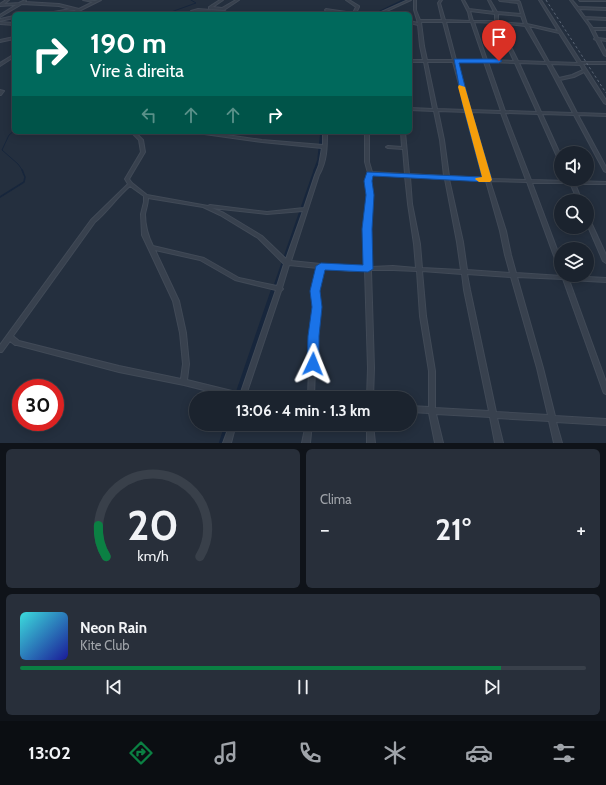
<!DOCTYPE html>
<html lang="pt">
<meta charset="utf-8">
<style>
:root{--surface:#1b232e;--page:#282f3a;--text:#f1f3f6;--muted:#a0a4aa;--line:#39404a;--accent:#0b8043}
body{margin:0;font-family:Cabin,sans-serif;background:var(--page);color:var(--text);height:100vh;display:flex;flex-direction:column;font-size:15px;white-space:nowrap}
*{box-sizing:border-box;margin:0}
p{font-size:13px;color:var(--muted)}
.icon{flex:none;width:22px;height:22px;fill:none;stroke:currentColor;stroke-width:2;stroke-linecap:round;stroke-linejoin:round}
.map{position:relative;height:443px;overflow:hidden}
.side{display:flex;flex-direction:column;gap:6px;padding:6px;background:#0f1319;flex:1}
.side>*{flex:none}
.banner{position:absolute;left:12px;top:12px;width:400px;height:122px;border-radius:6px;box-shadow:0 2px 10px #0003,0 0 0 1px var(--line);background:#00695c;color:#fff;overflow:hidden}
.controls{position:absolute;left:554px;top:146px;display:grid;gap:8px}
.controls a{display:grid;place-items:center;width:40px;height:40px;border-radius:50%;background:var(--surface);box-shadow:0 2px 10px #0003,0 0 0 1px var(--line);font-size:20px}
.speed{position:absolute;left:12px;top:379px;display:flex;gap:8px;font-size:20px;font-weight:700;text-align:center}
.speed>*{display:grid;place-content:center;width:52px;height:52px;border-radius:50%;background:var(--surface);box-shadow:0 2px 10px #0003,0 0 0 1px var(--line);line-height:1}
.speed .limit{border:6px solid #d22;background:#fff;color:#111}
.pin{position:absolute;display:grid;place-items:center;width:34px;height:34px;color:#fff;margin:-41px -17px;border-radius:50% 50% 50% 0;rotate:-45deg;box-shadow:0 0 4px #0007}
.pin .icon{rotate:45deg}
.me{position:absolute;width:44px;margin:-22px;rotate:2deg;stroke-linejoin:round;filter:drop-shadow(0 0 3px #0008)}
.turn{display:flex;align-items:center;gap:14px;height:84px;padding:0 12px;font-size:18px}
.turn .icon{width:52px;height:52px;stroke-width:2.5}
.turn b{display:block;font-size:28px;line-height:34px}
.lanes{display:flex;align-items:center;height:38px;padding:0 12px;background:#0003;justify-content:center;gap:20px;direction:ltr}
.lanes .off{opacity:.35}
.big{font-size:30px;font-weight:700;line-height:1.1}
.side .widget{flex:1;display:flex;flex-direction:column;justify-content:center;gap:6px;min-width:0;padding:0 14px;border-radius:6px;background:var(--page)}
.side .dial{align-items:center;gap:0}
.dial svg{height:104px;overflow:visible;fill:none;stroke:var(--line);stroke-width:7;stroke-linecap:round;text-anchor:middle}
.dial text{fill:var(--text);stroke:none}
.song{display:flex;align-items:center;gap:12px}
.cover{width:48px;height:48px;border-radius:6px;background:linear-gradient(135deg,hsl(180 70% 55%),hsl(240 70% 35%))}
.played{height:4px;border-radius:2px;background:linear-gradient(90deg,var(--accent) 85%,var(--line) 85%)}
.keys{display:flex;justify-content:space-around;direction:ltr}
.heat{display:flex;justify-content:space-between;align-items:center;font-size:22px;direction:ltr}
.side .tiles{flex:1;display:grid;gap:6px;grid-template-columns:1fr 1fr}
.widget:last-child{grid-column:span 2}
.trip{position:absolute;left:189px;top:391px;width:228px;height:40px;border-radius:20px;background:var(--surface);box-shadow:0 2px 10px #0003,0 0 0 1px var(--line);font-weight:700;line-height:40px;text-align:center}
.tabs{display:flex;height:64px;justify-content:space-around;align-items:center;background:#0b0e12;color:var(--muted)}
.tabs .icon{width:28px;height:28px}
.tabs .selected{color:var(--accent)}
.tabs b{font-size:18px;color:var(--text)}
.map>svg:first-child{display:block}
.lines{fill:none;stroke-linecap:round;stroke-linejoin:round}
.stream-far1{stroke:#17263c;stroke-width:1}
.stream{stroke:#17263c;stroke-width:1.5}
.canal-far3{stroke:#17263c;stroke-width:3}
.canal-far2{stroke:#17263c;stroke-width:3.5}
.canal-far1{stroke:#17263c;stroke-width:4.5}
.canal{stroke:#17263c;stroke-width:6}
.street-casing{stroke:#414a57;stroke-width:2}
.street{fill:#38414e;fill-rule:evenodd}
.rail{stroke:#5a6575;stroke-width:1;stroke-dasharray:2.5 2.5;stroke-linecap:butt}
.route{fill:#1a73e8;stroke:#114b97}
.slow{fill:#f59e0b}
</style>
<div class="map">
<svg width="606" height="443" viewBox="0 0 606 443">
<rect width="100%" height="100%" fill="#242f3e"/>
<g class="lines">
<!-- stream-far1 -->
<g class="stream-far1">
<path d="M 157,14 L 171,12 L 196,3 L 191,0"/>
<path d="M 14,131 L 9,135 L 2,150 L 18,164 L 23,171"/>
</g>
<!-- stream -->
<path class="stream" d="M 0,197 L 24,182 L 25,177 L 22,170"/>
<!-- canal-far3 -->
<path class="canal-far3" d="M 376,14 L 405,0"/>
<!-- canal-far2 -->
<path class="canal-far2" d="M 315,171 L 319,160 L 322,132"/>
<!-- canal-far1 -->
<path class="canal-far1" d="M 274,291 L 316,170"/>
<!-- canal -->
<g class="canal">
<path d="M 237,398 L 274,290"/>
<path d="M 222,443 L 228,424"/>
</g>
<defs>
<g id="street">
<path d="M 6,0 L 9,0 L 4,4 L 19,3 L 25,0 L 26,1 L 25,2 L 59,4 L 79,9 L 93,2 L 83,0 L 95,1 L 98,0 L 101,0 L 73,14 L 70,14 L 76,10 L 74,10 L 49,14 L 43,14 L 70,9 L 59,6 L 22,4 L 0,17 L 0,15 L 16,5 L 0,6 L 0,4 Z"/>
<path d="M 220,0 L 223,0 L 213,7 L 222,8 L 236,0 L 239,0 L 224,10 L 209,9 L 209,7 Z"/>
<path d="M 346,0 L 349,0 L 359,6 L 359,7 L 356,13 L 357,14 L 349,14 L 326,11 L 325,10 L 326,9 L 353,13 L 356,7 Z"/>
<path d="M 408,0 L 411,0 L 380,14 L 377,14 Z"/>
<path d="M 414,0 L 416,0 L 416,10 L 420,20 L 442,20 L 438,3 L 440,0 L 442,0 L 440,3 L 445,20 L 470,21 L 468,12 L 462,0 L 464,0 L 469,9 L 494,12 L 488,0 L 490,0 L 497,12 L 521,14 L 518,3 L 500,1 L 499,0 L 519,1 L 520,2 L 526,21 L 527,24 L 558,31 L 539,0 L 541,0 L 581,62 L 606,62 L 606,64 L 583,64 L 606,100 L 606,104 L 604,103 L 584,72 L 574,77 L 560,80 L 577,113 L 606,114 L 606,116 L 578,115 L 606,167 L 606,172 L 604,171 L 574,115 L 542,114 L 561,156 L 561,162 L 559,161 L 538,114 L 505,113 L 531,180 L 569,181 L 569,179 L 573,179 L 574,181 L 606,182 L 606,184 L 575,184 L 582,201 L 578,201 L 570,183 L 532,183 L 561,260 L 561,269 L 558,267 L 527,182 L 490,181 L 506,231 L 511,255 L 516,273 L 562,276 L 567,275 L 568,276 L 606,278 L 606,282 L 569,280 L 606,382 L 606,394 L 604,393 L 603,391 L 563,279 L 517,277 L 543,368 L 555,416 L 606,419 L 606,425 L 556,422 L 562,443 L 554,443 L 549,421 L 497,418 L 503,443 L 495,443 L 490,417 L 436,414 L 443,443 L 435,443 L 429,413 L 410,412 L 410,406 L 429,407 L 429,371 L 420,316 L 417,271 L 393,270 L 371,270 L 374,368 L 373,398 L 367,398 L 368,368 L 365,270 L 350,271 L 323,268 L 318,291 L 320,307 L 316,335 L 314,398 L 308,398 L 310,335 L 314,307 L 312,291 L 318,268 L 289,265 L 282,288 L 283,289 L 281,291 L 245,398 L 239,398 L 239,397 L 232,397 L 184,385 L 119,372 L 17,345 L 15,345 L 10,341 L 2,352 L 0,352 L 0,345 L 91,220 L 128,184 L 125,179 L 141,152 L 139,140 L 131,132 L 135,132 L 143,140 L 145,152 L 129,179 L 132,183 L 147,195 L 208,206 L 210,205 L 267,212 L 304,208 L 315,175 L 319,165 L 322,148 L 262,142 L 197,133 L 195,132 L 206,132 L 262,140 L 323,145 L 323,132 L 327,132 C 327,147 327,161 319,175 L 291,261 L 350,267 L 365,267 L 364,229 L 368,195 L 366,181 L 368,173 L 365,162 L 365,132 L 369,132 L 369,162 L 372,172 L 405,174 L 403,149 L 388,148 L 386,147 L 388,146 L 402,147 L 401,132 L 405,132 L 409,174 L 444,176 L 440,140 L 434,111 L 410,110 L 410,108 L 433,109 L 424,62 L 410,62 L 410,60 L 423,60 L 420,46 L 418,25 L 410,23 L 410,21 L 418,23 L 414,10 ZM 470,11 L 495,14 L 495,21 L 473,21 ZM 498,14 L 521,16 L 524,24 L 498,22 ZM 421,22 L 443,22 L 453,60 L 427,60 L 424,46 ZM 446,22 L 471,22 L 484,60 L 456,60 ZM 474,22 L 496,23 L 514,61 L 487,60 ZM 499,23 L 525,26 L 546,62 L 518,61 ZM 529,26 L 559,33 L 578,63 L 549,62 ZM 427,62 L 453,62 L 466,110 L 437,109 ZM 457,62 L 484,62 L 501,111 L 470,110 ZM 488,62 L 515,63 L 537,112 L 505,111 ZM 519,63 L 547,64 L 573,113 L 541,112 ZM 551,64 L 580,65 L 583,70 L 572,75 L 559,78 ZM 438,111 L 467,112 L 485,178 L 449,176 L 444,140 ZM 471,112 L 501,113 L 526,180 L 489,179 ZM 372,174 L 405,176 L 408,204 L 414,244 L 416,268 L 393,266 L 371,267 L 370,229 L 372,195 L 370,181 ZM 410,177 L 445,179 L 457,242 L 461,270 L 422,268 L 420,244 L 412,204 ZM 449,179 L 486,181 L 500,231 L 505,255 L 510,273 L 467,270 L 463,242 ZM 130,186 L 144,196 L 144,202 L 141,214 L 142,235 L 173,301 L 180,333 L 183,364 L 181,379 L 119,366 L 19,341 L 13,336 L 95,222 C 108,211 117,197 130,186 ZM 148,198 L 203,207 L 220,215 L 258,238 L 284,264 L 277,286 L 239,278 L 204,258 L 153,246 C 148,236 145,225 145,214 C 146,209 148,204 148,198 ZM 212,208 L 267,214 L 303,211 L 286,259 L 262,236 L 224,213 ZM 155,250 L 200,260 L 235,280 L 276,290 L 241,392 L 232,391 L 187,380 L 189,364 L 186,333 L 179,301 ZM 422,271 L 462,274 L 464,290 L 489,411 L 435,408 L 435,371 L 426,316 ZM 467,274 L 511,277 L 537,368 L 548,415 L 496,412 L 470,290 Z"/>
<path d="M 570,0 L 572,0 L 578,7 L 606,8 L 606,10 L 579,9 L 585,17 L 606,18 L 606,20 L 586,19 L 593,28 L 606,28 L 606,30 L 594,30 L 598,38 L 606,39 L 606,41 L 600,40 L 606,52 L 606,56 L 604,55 L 596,40 L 594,39 L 595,38 L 589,26 Z"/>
<path d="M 579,0 L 606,0 L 606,1 L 580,1 Z"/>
<path d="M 198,9 L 225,11 L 226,12 L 226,14 L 224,14 L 224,13 L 198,11 L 192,12 L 191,11 Z"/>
<path d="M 14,16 L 14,18 L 0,21 L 0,19 Z"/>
<path d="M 0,22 L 14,23 L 14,25 L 0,24 Z"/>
<path d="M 14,37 L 14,39 L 0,42 L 0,40 Z"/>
<path d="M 13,55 L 14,55 L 14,57 L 0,66 L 0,63 Z"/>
<path d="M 0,90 L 4,91 L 1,95 L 0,95 Z"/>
<path d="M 587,217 L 589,218 L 606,255 L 606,263 L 603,261 L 587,224 Z"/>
<path d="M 230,424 L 236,424 L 231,443 L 223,443 Z"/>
<path d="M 306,424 L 312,424 L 310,443 L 302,443 Z"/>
<path d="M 367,424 L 373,424 L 375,443 L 367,443 Z"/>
</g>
</defs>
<!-- street casing -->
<use href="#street" class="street-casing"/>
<!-- street -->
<use href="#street" class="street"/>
<!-- rail -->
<path class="rail" d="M 546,0 L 606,93"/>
</g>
<!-- route -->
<path class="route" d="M 454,59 L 499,59 L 502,61 L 499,63 L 459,63 L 470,106 L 492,180 L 487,182 L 373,176 L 372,181 L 374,195 L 372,229 L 373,269 L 368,272 L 325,270 L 320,291 L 322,307 L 319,336 L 319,364 L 317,367 L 313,369 L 309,367 L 307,364 L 308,336 L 312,307 L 310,291 L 316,266 L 321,263 L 363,265 L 362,229 L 366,195 L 364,181 L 367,172 L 482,177 L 463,106 Z"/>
<!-- slow -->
<path class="slow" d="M 459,85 L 465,87 L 492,180 L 490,182 L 479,182 L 475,179 L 476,178 L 482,177 L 458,87 Z"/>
</svg>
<div class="controls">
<a><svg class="icon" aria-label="sound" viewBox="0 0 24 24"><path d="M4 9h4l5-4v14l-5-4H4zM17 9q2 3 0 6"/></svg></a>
<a><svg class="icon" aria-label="search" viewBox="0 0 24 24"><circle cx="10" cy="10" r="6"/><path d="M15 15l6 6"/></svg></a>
<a><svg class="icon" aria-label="layers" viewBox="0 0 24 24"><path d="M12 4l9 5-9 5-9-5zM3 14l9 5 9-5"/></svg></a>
</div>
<div class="speed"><div class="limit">30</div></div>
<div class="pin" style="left:499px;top:61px;background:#d93025"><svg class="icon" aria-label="arrive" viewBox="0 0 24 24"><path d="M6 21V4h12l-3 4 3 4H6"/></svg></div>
<svg class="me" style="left:313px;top:364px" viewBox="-20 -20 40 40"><path d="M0-17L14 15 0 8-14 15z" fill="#1a73e8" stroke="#fff" stroke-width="4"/></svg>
<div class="trip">13:06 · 4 min · 1.3 km</div>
<div class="banner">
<div class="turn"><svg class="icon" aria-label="right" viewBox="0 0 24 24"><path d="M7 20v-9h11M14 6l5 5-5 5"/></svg><div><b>190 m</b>Vire à direita</div></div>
<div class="lanes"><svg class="icon off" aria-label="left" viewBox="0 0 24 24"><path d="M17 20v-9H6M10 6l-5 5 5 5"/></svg><svg class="icon off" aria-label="ahead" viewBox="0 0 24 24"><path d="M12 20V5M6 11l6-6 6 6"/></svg><svg class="icon off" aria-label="ahead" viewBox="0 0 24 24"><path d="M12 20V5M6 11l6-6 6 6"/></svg><svg class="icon" aria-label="right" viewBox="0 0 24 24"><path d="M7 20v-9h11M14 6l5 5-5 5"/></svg></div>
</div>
</div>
<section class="side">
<div class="tiles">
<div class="widget dial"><svg viewBox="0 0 100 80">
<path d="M14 69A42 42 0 1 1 86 69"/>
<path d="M14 69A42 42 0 0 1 8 45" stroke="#0b8043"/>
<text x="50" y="56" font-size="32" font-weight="700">20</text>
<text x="50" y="72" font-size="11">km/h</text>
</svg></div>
<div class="widget"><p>Clima</p>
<div class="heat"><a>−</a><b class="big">21°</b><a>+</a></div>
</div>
<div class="widget">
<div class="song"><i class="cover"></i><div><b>Neon Rain</b><p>Kite Club</p></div></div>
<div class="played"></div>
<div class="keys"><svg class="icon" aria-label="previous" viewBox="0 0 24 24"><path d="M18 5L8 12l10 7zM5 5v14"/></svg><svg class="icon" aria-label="pause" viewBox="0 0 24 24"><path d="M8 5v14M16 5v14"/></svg><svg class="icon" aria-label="next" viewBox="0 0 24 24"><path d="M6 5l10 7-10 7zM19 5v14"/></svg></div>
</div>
</div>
</section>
<nav class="tabs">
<b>13:02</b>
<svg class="icon selected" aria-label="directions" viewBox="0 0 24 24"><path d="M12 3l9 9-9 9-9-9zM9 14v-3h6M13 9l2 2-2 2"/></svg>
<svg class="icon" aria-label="music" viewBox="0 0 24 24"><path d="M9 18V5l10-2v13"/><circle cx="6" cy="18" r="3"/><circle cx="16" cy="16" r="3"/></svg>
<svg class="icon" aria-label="phone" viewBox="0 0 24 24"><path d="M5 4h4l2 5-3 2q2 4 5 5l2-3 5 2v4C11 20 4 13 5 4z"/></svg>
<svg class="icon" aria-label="climate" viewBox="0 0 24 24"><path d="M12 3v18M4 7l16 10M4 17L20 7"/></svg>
<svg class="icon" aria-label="car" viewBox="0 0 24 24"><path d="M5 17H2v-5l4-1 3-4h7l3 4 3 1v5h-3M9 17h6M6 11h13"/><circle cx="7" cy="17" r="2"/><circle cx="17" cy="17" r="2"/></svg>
<svg class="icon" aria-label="filters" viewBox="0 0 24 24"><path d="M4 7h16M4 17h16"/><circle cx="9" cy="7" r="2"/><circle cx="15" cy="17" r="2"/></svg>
</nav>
